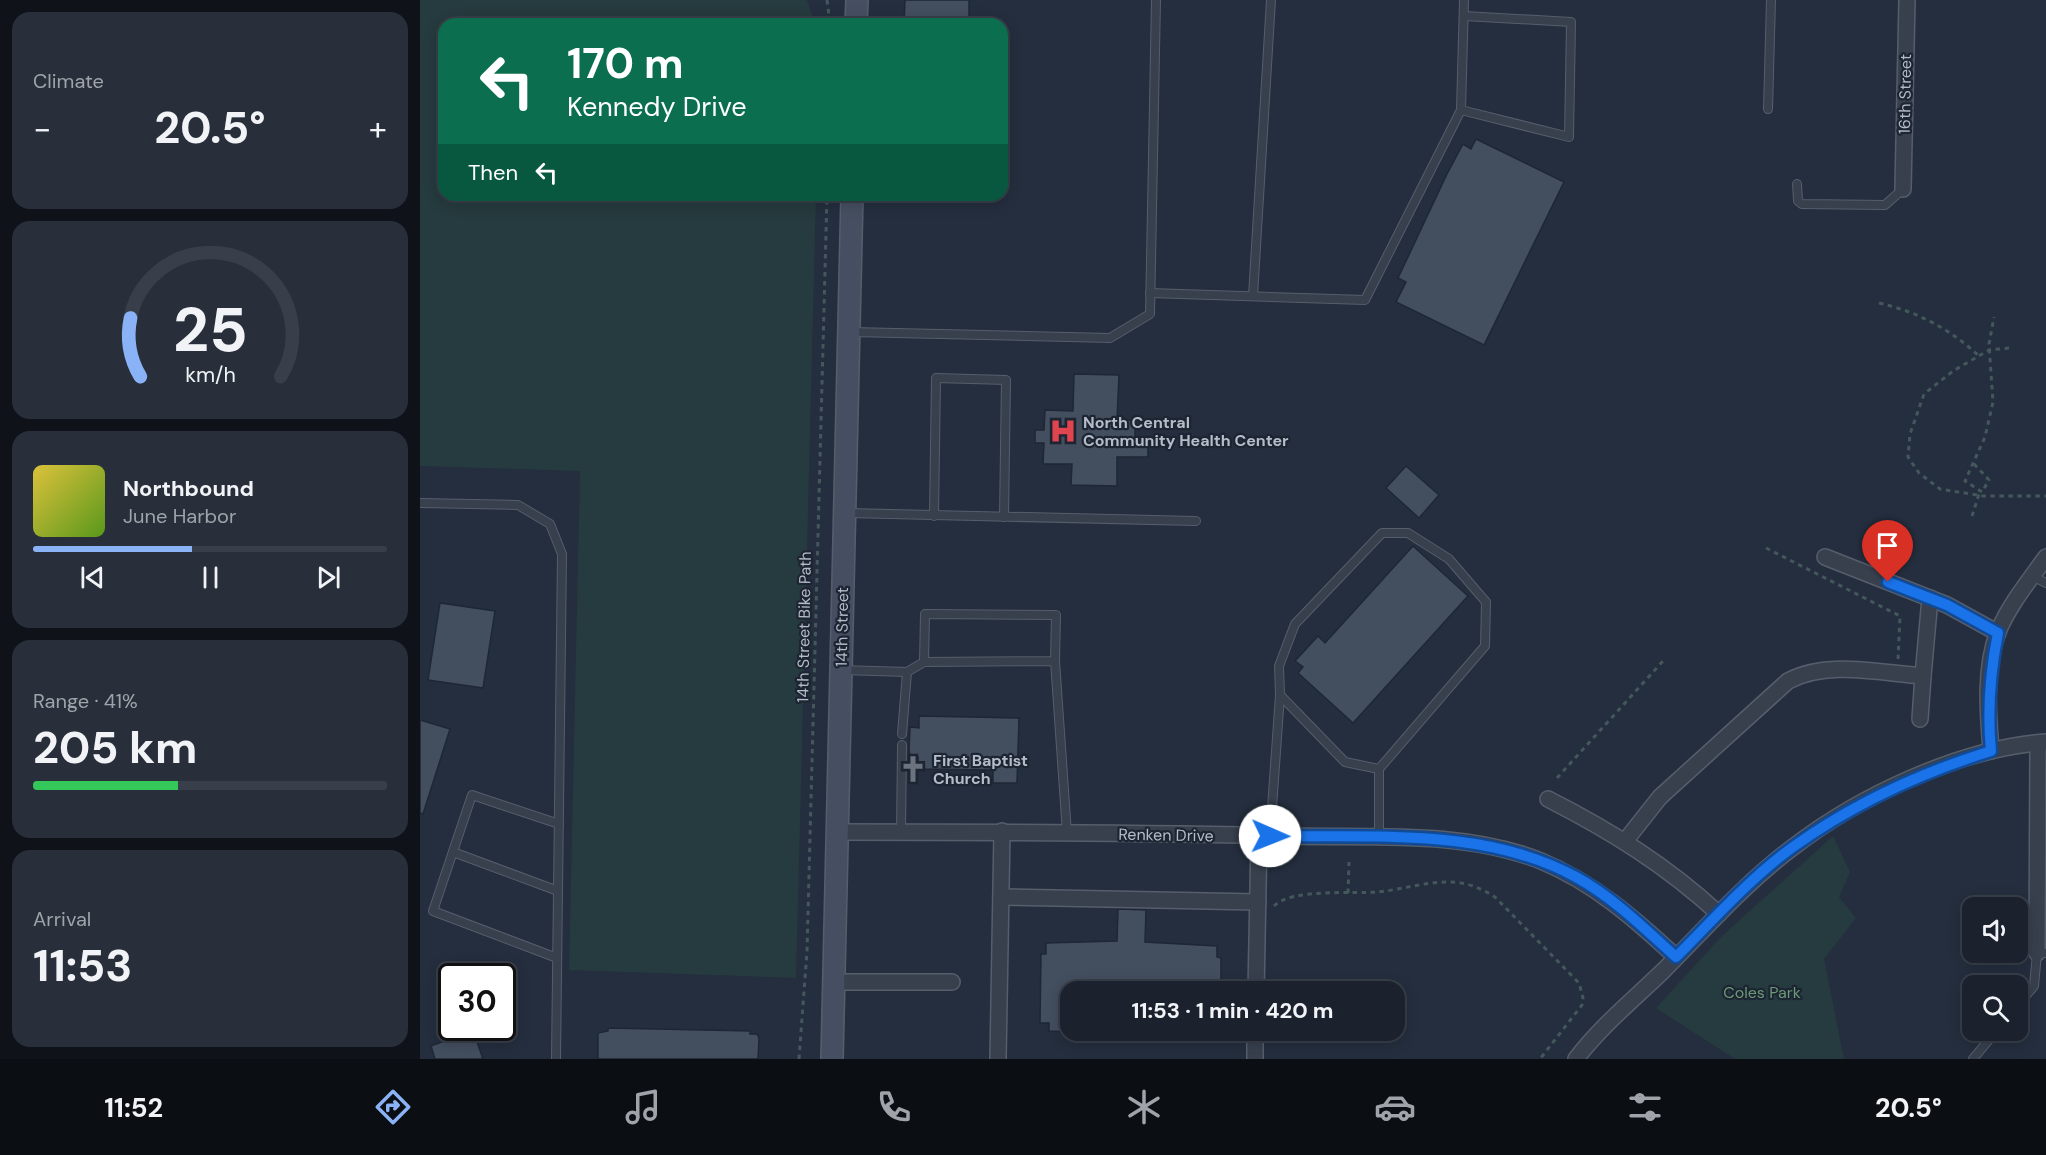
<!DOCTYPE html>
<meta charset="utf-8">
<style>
:root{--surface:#1b222e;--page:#282f3a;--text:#f1f3f6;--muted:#a0a4aa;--line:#393f4a;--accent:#8ab2f7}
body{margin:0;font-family:"DM Sans",sans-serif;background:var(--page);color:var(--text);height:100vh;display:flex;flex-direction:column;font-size:22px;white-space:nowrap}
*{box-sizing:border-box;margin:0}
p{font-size:20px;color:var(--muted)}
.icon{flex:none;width:33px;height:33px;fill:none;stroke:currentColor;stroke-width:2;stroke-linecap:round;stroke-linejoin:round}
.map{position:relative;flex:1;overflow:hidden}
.panel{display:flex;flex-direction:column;gap:12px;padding:12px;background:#0f1319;width:420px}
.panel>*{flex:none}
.guide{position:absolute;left:18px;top:18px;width:570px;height:183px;border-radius:18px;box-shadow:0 3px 15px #0003,0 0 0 2px var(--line);background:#0b6e4f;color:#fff;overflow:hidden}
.buttons{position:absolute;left:1542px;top:897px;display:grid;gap:12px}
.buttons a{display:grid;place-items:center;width:66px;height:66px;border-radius:12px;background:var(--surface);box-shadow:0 3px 15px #0003,0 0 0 2px var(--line);font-size:30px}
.speed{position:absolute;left:18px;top:963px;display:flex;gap:12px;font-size:30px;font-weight:700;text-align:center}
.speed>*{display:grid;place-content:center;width:78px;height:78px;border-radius:50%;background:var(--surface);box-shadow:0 3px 15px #0003,0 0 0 2px var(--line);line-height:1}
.speed .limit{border:3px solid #111;border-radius:9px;background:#fff;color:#111}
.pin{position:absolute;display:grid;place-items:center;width:51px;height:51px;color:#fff;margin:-62px -26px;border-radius:50% 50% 50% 0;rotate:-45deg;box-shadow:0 0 6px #0007}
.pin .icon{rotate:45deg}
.me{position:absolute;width:66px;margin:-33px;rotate:91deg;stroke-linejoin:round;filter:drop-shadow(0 0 4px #0008)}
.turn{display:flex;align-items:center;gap:21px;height:126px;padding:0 30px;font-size:27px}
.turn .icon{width:78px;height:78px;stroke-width:2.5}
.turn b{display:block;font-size:42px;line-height:51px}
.then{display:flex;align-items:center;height:57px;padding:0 30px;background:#0003;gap:12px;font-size:22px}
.big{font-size:45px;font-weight:700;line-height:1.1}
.panel .card{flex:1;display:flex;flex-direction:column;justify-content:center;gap:9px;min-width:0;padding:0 21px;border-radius:18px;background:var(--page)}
.panel .dial{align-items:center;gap:0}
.dial svg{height:156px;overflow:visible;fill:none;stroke:var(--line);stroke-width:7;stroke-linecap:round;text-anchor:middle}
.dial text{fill:var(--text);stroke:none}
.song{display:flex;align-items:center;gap:18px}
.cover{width:72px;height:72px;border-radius:9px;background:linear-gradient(135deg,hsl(50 70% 55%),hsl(90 70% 35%))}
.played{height:6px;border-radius:3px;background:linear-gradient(90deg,var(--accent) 45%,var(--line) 45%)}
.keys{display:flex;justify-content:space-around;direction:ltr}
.heat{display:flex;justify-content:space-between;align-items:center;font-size:33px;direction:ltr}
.charge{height:9px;border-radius:4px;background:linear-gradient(90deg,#34c759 41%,var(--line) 0)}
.trip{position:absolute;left:640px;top:981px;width:345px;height:60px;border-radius:18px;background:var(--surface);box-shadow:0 3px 15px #0003,0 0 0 2px var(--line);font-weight:700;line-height:60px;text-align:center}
.tabs{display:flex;height:96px;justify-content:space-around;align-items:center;background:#0b0e12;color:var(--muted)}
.tabs .icon{width:42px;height:42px}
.tabs .on{color:var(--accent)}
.tabs b{font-size:27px;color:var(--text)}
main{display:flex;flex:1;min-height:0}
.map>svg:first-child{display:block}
.green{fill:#263b3f}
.building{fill:#434e5f;stroke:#1f2735;stroke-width:1.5}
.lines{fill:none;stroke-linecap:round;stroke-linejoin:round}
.lane-casing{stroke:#565e6c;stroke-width:10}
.street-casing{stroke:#565e6c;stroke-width:18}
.secondary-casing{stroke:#565e6c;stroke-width:24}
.path{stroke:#44585c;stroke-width:3;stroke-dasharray:4.5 4.5;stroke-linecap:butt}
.lane{stroke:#38404e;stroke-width:8}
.street{stroke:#38404e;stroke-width:15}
.secondary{stroke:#464f61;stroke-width:21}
.route-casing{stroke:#114b97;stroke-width:15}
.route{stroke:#1a73e8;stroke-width:10}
.labels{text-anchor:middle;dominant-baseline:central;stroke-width:4.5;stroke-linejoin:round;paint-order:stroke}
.street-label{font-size:16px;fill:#b4bbc9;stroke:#1d2533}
.poi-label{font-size:16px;font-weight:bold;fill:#b4bbc9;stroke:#1d2533;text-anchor:start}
.park-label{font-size:16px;fill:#6b9a77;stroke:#1d2533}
</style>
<main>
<section class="panel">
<div class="card"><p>Climate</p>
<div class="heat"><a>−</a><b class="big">20.5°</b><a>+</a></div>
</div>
<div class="card dial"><svg viewBox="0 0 100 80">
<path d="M14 69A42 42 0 1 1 86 69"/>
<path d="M14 69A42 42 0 0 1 9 39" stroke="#8ab2f7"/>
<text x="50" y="56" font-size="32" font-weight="700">25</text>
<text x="50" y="72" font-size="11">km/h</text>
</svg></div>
<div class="card">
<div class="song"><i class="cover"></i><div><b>Northbound</b><p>June Harbor</p></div></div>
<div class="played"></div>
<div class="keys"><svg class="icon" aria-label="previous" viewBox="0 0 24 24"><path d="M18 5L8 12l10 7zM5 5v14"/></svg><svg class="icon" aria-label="pause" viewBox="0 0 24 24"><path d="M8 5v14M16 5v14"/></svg><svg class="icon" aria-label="next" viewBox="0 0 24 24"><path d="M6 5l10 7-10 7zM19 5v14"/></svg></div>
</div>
<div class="card"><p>Range · 41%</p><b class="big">205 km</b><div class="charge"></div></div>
<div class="card"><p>Arrival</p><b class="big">11:53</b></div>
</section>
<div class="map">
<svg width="1626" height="1059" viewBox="0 0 1626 1059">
<rect width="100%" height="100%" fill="#242e3e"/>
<!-- green -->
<g class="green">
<path d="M 0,0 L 387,0 L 395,24 L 24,24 L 24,195 L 396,195 L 376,978 L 149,970 L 160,471 L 0,466 Z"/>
<path d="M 1413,836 L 1430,872 L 1419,897 L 1436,918 L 1404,959 L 1424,1059 L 1315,1059 L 1236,1008 L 1302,936 Z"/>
</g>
<!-- building -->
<g class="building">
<path d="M 485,0 L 549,0 L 549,24 L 484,24 Z"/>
<path d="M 1056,139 L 1144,182 L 1064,345 L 976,302 L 986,282 L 978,278 L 1027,174 L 1043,144 L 1051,149 Z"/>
<path d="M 654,374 L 699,375 L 697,420 L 715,420 L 715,442 L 728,443 L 728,457 L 697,457 L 697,486 L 651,485 L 652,464 L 623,464 L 624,443 L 615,443 L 615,430 L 624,430 L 625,410 L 653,411 Z"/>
<path d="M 986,466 L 1019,495 L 999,518 L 966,488 Z"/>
<path d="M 993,546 L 1048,596 L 933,723 L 878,673 L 883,667 L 875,661 L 898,636 L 905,643 Z"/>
<path d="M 20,603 L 75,611 L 63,688 L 8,680 Z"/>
<path d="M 499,716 L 599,718 L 597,783 L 573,783 L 573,770 L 498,769 L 498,757 L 490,757 L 489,749 L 490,727 L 499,728 Z"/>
<path d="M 0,720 L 30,729 L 3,814 L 0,813 Z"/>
<path d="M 698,909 L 726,910 L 725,942 L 797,946 L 797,957 L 801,958 L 801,992 L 651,992 L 651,1032 L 629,1031 L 629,1023 L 620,1023 L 621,954 L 626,954 L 626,943 L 697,941 Z"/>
<path d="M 188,1028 L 330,1031 L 330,1034 L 337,1034 L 339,1038 L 338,1059 L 178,1059 L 178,1033 L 188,1031 Z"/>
<path d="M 53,1030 L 63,1059 L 15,1059 L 11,1046 Z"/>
</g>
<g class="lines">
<defs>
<g id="lane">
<path d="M 1348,109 L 1351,0"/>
<path d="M 1041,110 L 1149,137 L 1151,22 L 1044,16"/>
<path d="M 1377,184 L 1378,201 L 1382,204 L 1465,205 L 1483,189"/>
<path d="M 730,293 L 945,300 L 1041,110 L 1044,0"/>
<path d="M 833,296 L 851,0"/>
<path d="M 431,332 L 690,338 L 730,314 L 736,0"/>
<path d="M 0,503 L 98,505 L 130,524 L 142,554 L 136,1059"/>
<path d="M 427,513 L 776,521"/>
<path d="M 514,516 L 516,378 L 586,380 L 584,517"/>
<path d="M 1612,576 L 1626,583"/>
<path d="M 635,661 L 504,662 L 505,614 L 636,615 L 635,661 L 647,833"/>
<path d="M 421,670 L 487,672 L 504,662"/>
<path d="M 482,734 L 487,672"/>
<path d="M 481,832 L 482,745"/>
<path d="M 850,836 L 860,695"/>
<path d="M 959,837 L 959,769 L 1065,646 L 1066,602 L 1029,559 L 988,533 L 962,533 L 875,624 L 859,666 L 860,695 L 925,762 L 959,769"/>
<path d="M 33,852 L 138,891"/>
<path d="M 137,958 L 13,911 L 52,795 L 139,824"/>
<path d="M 1598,1005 L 1614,986 L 1617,953 L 1626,953"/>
<path d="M 1553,1059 L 1577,1030"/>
</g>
<g id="street">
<path d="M 1483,189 L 1487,0"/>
<path d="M 1405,557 L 1527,605 L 1578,633"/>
<path d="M 1500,719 L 1503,676"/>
<path d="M 1571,751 C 1568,713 1564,668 1578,632 C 1589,605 1609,581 1626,557"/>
<path d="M 1128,799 C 1191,831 1247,866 1299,914"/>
<path d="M 417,832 C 568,832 719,833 870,836 C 951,838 1044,830 1121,861 C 1174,883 1215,919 1256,957"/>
<path d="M 1206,840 L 1240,797 L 1368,681 C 1408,660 1459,673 1503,676 L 1510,598"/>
<path d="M 581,897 L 838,902"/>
<path d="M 1617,953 L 1618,743"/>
<path d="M 414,982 L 532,982"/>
<path d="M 836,992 L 839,836"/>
<path d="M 578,1059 L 582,831"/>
<path d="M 835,1059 L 835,1030"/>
<path d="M 1156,1059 C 1180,1027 1214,999 1243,971 C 1285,929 1324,884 1372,848 C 1439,796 1541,748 1626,742"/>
</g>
<g id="secondary">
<path d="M 436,24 L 437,0"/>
<path d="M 412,1059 L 432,195"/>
</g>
</defs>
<!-- lane casing -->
<use href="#lane" class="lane-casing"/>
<!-- street casing -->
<use href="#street" class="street-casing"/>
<!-- secondary casing -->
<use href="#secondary" class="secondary-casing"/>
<!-- path -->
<g class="path">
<path d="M 407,0 L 410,24"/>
<path d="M 1459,303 C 1498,312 1530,329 1559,356"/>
<path d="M 1589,348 L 1569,350 L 1533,371 L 1504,394 L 1490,434 L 1488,457 L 1499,473 L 1520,489 L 1563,496 L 1626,496"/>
<path d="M 1554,464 L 1569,480 L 1562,492 L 1545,481 L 1565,437 L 1573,402 L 1569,344 L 1574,317"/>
<path d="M 1552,516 L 1560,491"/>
<path d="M 1346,548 L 1480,616 L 1478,659"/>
<path d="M 1137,778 L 1243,661"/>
<path d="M 928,893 L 929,862"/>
<path d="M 854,906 C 872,888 933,894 958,892 C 986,889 1013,879 1041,883 C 1053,885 1064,890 1075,897 L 1159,983 L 1163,998 L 1162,1005 L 1120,1059"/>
<path d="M 379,1059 L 387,951 L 407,195"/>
</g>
<!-- lane -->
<use href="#lane" class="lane"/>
<!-- street -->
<use href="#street" class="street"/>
<!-- secondary -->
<use href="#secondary" class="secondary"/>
</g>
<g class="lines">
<defs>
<path id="route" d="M 850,836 C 950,838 1065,827 1156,877 C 1194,898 1225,929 1256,957 C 1293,920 1330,878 1373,847 C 1433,804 1500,773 1571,751 C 1567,710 1570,673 1578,633 L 1527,605 L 1468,582"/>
</defs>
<!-- route casing -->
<use href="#route" class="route-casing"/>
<!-- route -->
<use href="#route" class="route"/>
</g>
<!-- icons -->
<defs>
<symbol id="hospital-bare" viewBox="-9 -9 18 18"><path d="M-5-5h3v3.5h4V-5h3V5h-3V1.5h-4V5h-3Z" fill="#e0444e" stroke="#1d2533" stroke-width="2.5" paint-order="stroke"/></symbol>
<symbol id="church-bare" viewBox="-9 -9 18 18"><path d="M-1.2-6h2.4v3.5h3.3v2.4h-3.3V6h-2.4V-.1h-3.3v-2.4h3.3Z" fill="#6b7280" stroke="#1d2533" stroke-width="2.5" paint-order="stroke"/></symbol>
</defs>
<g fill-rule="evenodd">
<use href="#hospital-bare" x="624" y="412" width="38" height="38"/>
<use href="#church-bare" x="474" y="750" width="38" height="38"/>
</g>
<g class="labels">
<!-- street labels -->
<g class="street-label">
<text transform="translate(1485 94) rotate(-89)">16th Street</text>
<text transform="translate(384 627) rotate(-89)">14th Street Bike Path</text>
<text transform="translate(422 627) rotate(-89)">14th Street</text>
<text transform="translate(746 835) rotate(1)">Renken Drive</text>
</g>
<!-- poi labels -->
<g class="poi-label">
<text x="663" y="422">North Central<tspan x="663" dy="18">Community Health Center</tspan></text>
<text x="513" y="760">First Baptist<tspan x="513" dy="18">Church</tspan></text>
</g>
<!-- park labels -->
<g class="park-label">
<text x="1342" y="992">Coles Park</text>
</g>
</g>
</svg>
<div class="buttons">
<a><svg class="icon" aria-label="sound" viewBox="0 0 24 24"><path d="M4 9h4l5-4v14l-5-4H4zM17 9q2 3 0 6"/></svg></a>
<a><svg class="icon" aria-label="search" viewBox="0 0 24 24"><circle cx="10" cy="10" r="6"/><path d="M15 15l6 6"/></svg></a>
</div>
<div class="speed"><div class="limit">30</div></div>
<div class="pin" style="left:1468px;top:582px;background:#d93025"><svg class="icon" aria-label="arrive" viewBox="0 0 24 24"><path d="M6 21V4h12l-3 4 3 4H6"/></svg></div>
<svg class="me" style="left:850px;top:836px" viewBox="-20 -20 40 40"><circle r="19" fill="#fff"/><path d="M0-13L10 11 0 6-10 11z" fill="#1a73e8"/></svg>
<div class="trip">11:53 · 1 min · 420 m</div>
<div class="guide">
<div class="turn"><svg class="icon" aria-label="left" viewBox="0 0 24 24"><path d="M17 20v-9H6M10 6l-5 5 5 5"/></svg><div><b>170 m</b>Kennedy Drive</div></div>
<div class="then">Then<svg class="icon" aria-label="left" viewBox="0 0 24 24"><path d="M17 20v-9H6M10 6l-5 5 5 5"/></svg></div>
</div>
</div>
</main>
<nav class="tabs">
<b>11:52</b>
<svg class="icon on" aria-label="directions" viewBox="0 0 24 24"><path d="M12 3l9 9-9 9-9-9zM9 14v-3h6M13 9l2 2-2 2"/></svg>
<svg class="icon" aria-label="music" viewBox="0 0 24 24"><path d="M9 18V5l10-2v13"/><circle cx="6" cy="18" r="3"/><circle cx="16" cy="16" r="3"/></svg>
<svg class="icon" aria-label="phone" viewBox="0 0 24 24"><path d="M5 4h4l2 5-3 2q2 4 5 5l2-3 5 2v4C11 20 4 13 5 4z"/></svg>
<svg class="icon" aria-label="climate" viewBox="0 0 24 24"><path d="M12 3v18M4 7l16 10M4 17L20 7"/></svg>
<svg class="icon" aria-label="car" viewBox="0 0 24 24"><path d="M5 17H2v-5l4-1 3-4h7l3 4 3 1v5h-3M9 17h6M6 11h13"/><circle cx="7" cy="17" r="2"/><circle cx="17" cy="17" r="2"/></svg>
<svg class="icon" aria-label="filters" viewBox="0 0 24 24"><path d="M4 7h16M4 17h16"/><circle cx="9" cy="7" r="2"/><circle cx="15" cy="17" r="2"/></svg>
<b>20.5°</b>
</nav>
